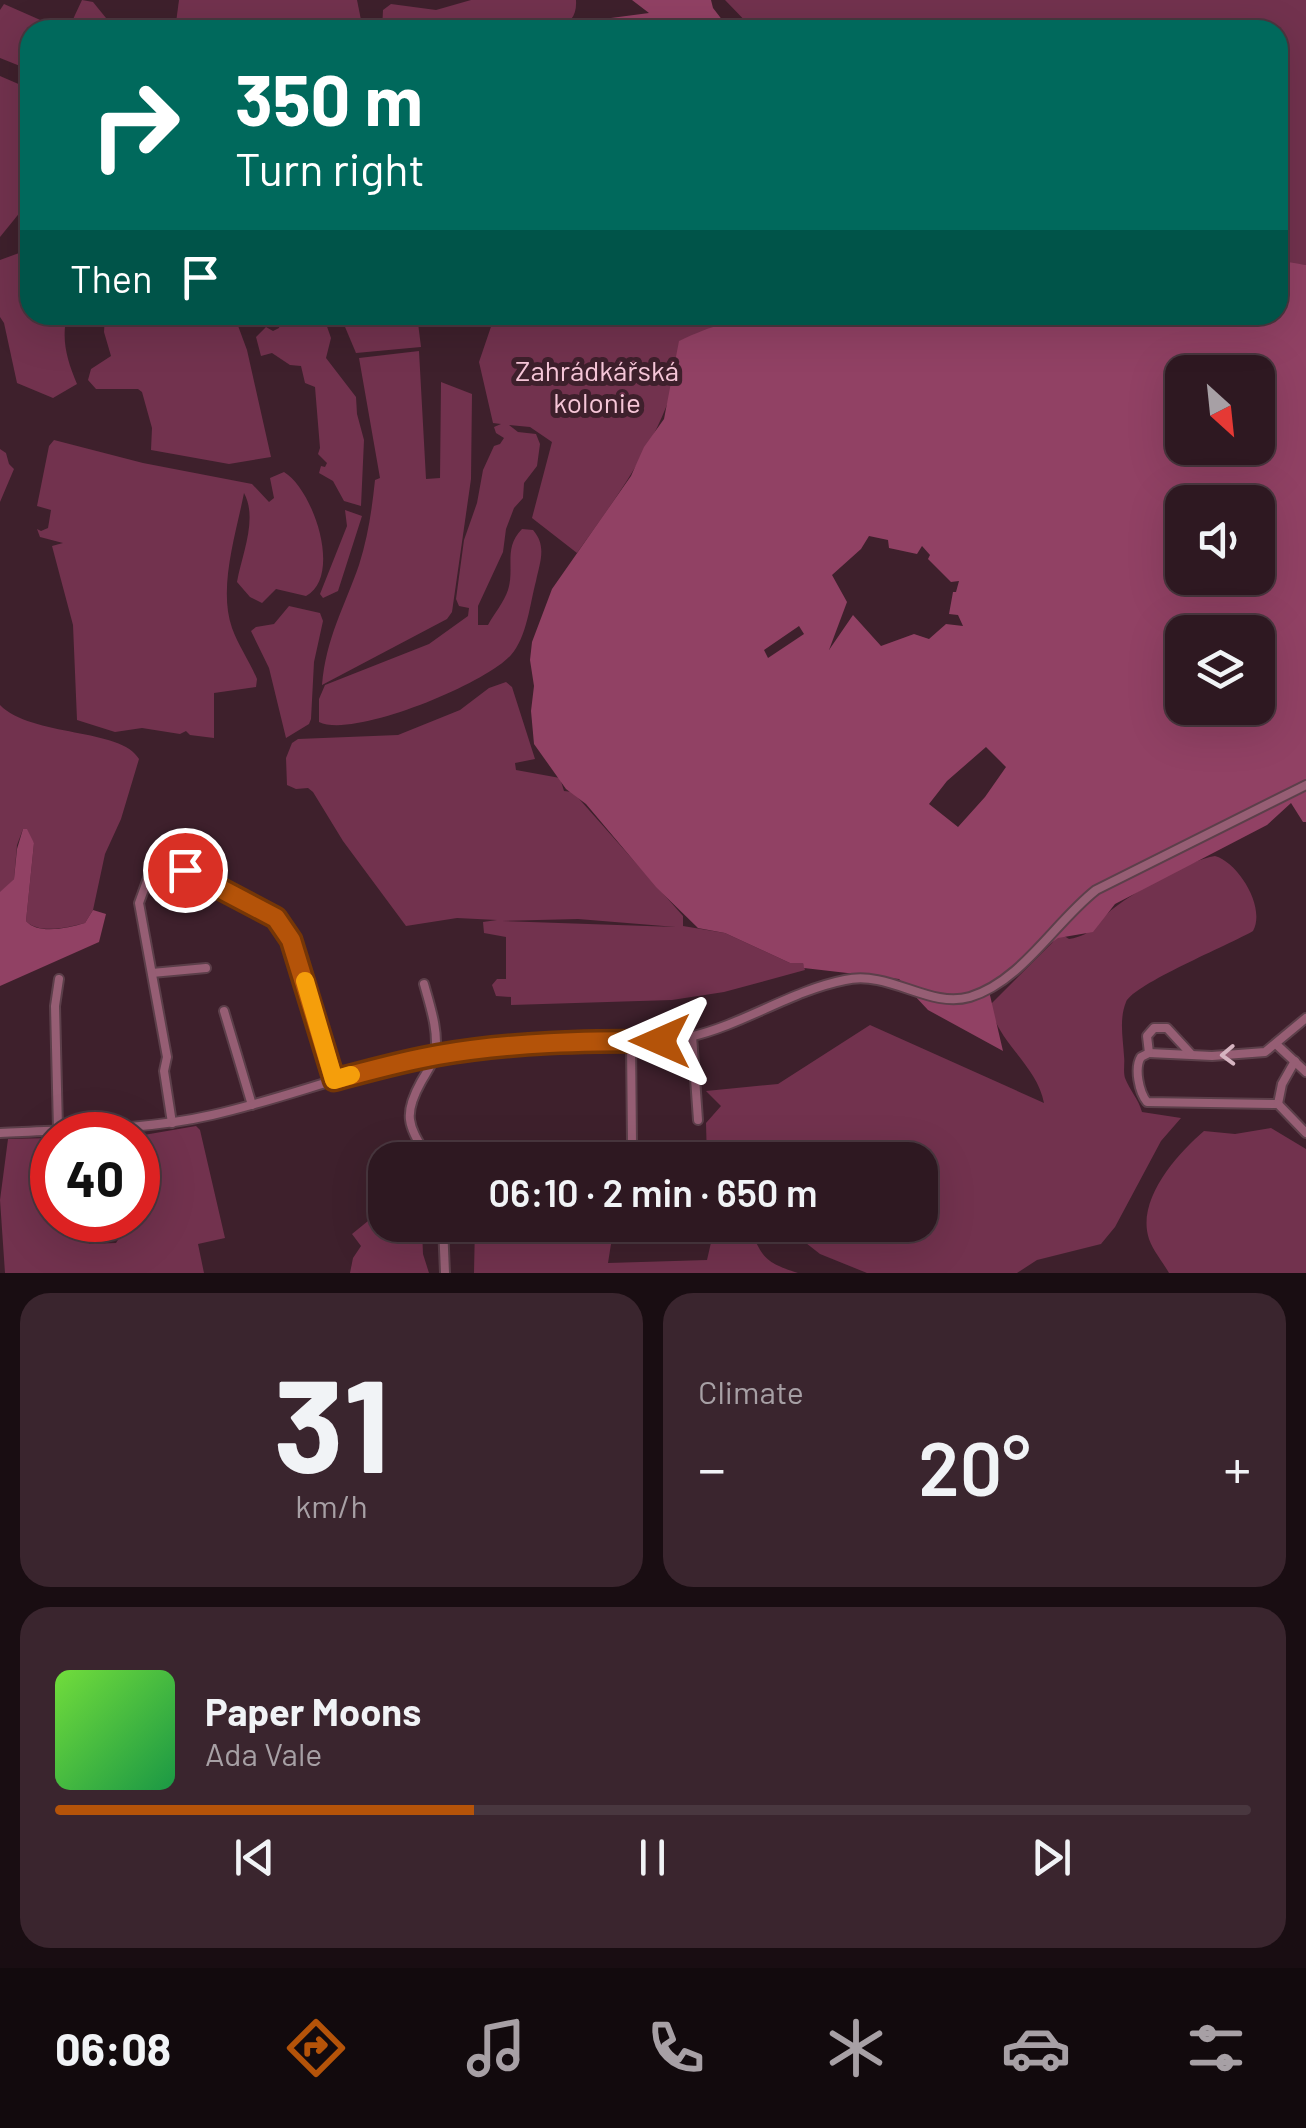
<!DOCTYPE html>
<meta charset="utf-8">
<style>
:root{--surface:#2e1821;--page:#3a252e;--text:#f1f3f6;--muted:#a7a0a5;--line:#49373f;--accent:#b45309}
body{margin:0;font-family:Barlow,sans-serif;background:var(--page);color:var(--text);height:100vh;display:flex;flex-direction:column;font-size:38px;white-space:nowrap}
*{box-sizing:border-box;margin:0}
p{font-size:32px;color:var(--muted)}
.icon{flex:none;width:55px;height:55px;fill:none;stroke:currentColor;stroke-width:2;stroke-linecap:round;stroke-linejoin:round}
.map{position:relative;height:1273px;overflow:hidden}
.drawer{display:flex;flex-direction:column;gap:20px;padding:20px;background:#190d12;flex:1}
.drawer>*{flex:none}
.top-card{position:absolute;left:20px;top:20px;width:1268px;height:305px;border-radius:30px;box-shadow:0 10px 40px #0002,0 0 0 2px var(--line);background:#00695c;color:#fff;overflow:hidden}
.needle{width:65px;rotate:153deg}
.tools{position:absolute;left:1165px;top:355px;display:grid;gap:20px}
.tools a{display:grid;place-items:center;width:110px;height:110px;border-radius:20px;background:var(--surface);box-shadow:0 10px 40px #0002,0 0 0 2px var(--line);font-size:50px}
.speed{position:absolute;left:30px;top:1112px;display:flex;gap:20px;font-size:50px;font-weight:700;text-align:center}
.speed>*{display:grid;place-content:center;width:130px;height:130px;border-radius:50%;background:var(--surface);box-shadow:0 10px 40px #0002,0 0 0 2px var(--line);line-height:1}
.speed .limit{border:15px solid #d22;background:#fff;color:#111}
.pin{position:absolute;display:grid;place-items:center;width:85px;height:85px;color:#fff;margin:-42px;border:5px solid #fff;border-radius:50%;box-shadow:0 2px 10px #0007}
.me{position:absolute;width:110px;margin:-55px;rotate:270deg;stroke-linejoin:round;filter:drop-shadow(0 0 8px #0008)}
.turn{display:flex;align-items:center;gap:35px;height:210px;padding:0 50px;font-size:45px}
.turn .icon{width:130px;height:130px;stroke-width:2.5}
.turn b{display:block;font-size:70px;line-height:85px}
.then{display:flex;align-items:center;height:95px;padding:0 50px;background:#0003;gap:20px;font-size:38px}
.big{font-size:75px;font-weight:600;line-height:1.1}
.drawer .widget{flex:1;display:flex;flex-direction:column;justify-content:center;gap:15px;min-width:0;padding:0 35px;border-radius:30px;background:var(--page)}
.drawer .dial{align-items:center;gap:0}
.dial b{font-size:130px;line-height:1}
.song{display:flex;align-items:center;gap:30px}
.cover{width:120px;height:120px;border-radius:15px;background:linear-gradient(135deg,hsl(100 70% 55%),hsl(140 70% 35%))}
.played{height:10px;border-radius:5px;background:linear-gradient(90deg,var(--accent) 35%,var(--line) 35%)}
.keys{display:flex;justify-content:space-around;direction:ltr}
.heat{display:flex;justify-content:space-between;align-items:center;font-size:55px;direction:ltr}
.drawer .tiles{flex:1;display:grid;gap:20px;grid-template-columns:1fr 1fr}
.widget:last-child{grid-column:span 2}
.trip{position:absolute;left:368px;top:1142px;width:570px;height:100px;border-radius:30px;background:var(--surface);box-shadow:0 10px 40px #0002,0 0 0 2px var(--line);font-weight:600;line-height:100px;text-align:center}
.tab-bar{display:flex;height:160px;justify-content:space-around;align-items:center;background:#120a0d;color:var(--muted)}
.tab-bar .icon{width:70px;height:70px}
.tab-bar .current{color:var(--accent)}
.tab-bar b{font-size:45px;color:var(--text)}
.map>svg:first-child{display:block}
.green{fill:#72324e;fill-rule:evenodd}
.forest{fill:#914164;fill-rule:evenodd}
.lines{fill:none;stroke-linecap:round;stroke-linejoin:round}
.minor-casing{stroke:#5c3f4a;stroke-width:12}
.minor{stroke:#965e74;stroke-width:8}
.oneway{stroke:#d6b4c1}
.route-casing{stroke:#753606;stroke-width:25}
.route{stroke:#b45309;stroke-width:18}
.slow{stroke:#f59e0b;stroke-width:18}
.labels{text-anchor:middle;dominant-baseline:central;stroke-width:10;stroke-linejoin:round;paint-order:stroke}
.park-label{font-size:28px;fill:#f6c6d8;stroke:#3e202c}
</style>
<div class="map">
<svg width="1306" height="1273" viewBox="0 0 1306 1273">
<rect width="100%" height="100%" fill="#3e202c"/>
<!-- green -->
<g class="green">
<path d="M 82,0 L 93,2 L 106,18 L 110,30 L 68,30 Z"/>
<path d="M 179,0 L 357,0 L 363,30 L 175,30 Z"/>
<path d="M 471,0 L 576,0 C 577,16 570,23 557,30 L 382,30 L 383,10 L 391,4 L 436,10 Z"/>
<path d="M 725,0 L 1306,0 L 1306,265 L 1278,263 L 1278,30 L 754,30 Z"/>
<path d="M 4,4 L 63,30 L 30,30 L 30,70 L 0,58 L 0,10 Z"/>
<path d="M 0,76 L 30,89 L 30,200 L 0,237 Z"/>
<path d="M 30,249 L 30,315 L 67,315 C 61,340 67,360 77,384 L 53,398 L 17,383 L 4,323 L 0,317 L 0,260 Z"/>
<path d="M 105,315 L 234,315 L 247,350 L 271,457 L 229,464 L 151,450 L 152,428 L 142,392 L 138,389 L 96,389 L 88,380 L 91,369 L 111,356 L 104,332 Z"/>
<path d="M 283,315 L 297,315 L 298,318 L 299,315 L 323,315 L 331,338 L 326,358 L 356,397 L 357,414 L 364,440 L 361,506 L 344,501 L 333,481 L 319,473 L 321,466 L 325,467 L 327,463 L 318,454 L 320,448 L 315,387 L 305,383 L 301,366 L 290,365 L 272,353 L 261,356 L 256,337 L 266,327 L 273,331 L 279,328 Z"/>
<path d="M 340,315 L 417,315 L 421,347 L 356,353 Z"/>
<path d="M 495,315 L 800,315 L 799,322 L 738,319 L 680,341 C 681,413 617,496 577,553 L 532,518 L 552,442 L 530,427 L 509,425 L 518,432 L 536,434 L 540,444 L 537,466 L 524,483 L 523,498 L 514,508 L 506,529 L 503,552 L 478,606 L 478,625 L 488,625 C 494,614 504,602 508,590 C 515,568 503,548 522,529 L 533,530 C 547,546 540,562 536,581 C 530,603 527,637 511,655 C 487,683 354,739 319,722 L 319,699 L 325,685 L 429,644 L 468,616 L 469,608 L 459,606 L 456,599 L 464,540 L 477,503 L 483,470 L 494,446 L 500,444 L 504,438 L 496,433 L 494,427 L 501,424 L 493,423 L 479,362 Z"/>
<path d="M 419,351 L 426,479 L 440,478 L 441,382 L 472,394 L 471,479 L 452,612 L 447,619 L 322,685 C 326,638 344,608 359,565 C 368,537 372,509 375,480 L 380,478 L 359,358 Z"/>
<path d="M 54,440 L 143,463 L 252,484 L 269,502 L 274,498 L 270,478 L 284,472 C 313,489 343,576 306,596 L 276,589 L 262,603 L 250,597 L 237,582 C 242,554 258,519 244,493 C 236,534 218,588 232,628 C 238,645 250,662 257,679 L 256,687 L 214,693 L 214,738 L 190,735 L 186,731 L 180,734 L 142,728 L 115,732 L 77,720 L 73,625 L 52,546 L 63,543 L 40,537 L 37,529 L 41,531 L 48,528 L 51,510 L 37,506 L 49,446 Z"/>
<path d="M 0,449 L 6,453 L 9,464 L 14,469 L 0,502 Z"/>
<path d="M 345,510 L 362,516 L 338,591 L 323,598 L 320,594 L 347,526 Z"/>
<path d="M 289,606 L 320,613 L 323,621 L 314,662 L 311,719 L 309,724 L 286,738 L 269,668 L 251,631 L 256,627 L 274,624 Z"/>
<path d="M 506,682 L 512,687 L 535,759 L 515,763 L 516,770 L 560,778 L 564,791 L 573,792 L 683,916 L 683,926 L 725,933 L 790,963 L 803,963 L 805,970 L 724,992 L 672,1000 L 511,1005 L 511,997 L 496,996 L 492,985 L 497,979 L 506,979 L 506,937 L 484,933 L 483,922 L 497,920 L 457,918 L 406,926 L 343,841 L 313,792 L 308,788 L 296,789 L 287,785 L 286,758 L 292,743 L 298,739 L 398,735 L 460,710 L 489,688 ZM 578,919 L 676,927 L 502,921 Z"/>
<path d="M 0,705 C 31,737 122,728 139,759 L 121,819 L 105,854 L 93,910 L 85,923 C 67,928 38,934 26,921 L 34,843 L 23,829 L 17,845 L 14,879 L 0,893 Z"/>
<path d="M 1215,856 C 1239,863 1266,908 1253,931 C 1229,945 1134,984 1126,1002 C 1119,1019 1123,1038 1124,1056 C 1125,1063 1123,1071 1125,1078 C 1130,1091 1138,1098 1142,1112 L 1181,1118 L 1161,1141 L 1115,1227 L 1101,1244 L 1037,1260 L 1017,1273 L 867,1273 L 820,1254 L 783,1225 L 920,1225 L 920,1160 L 707,1160 L 706,1123 L 721,1106 L 706,1091 L 778,1084 L 870,1025 L 1044,1103 C 1037,1064 994,1040 991,1004 L 1061,934 L 1069,939 C 1095,935 1095,922 1114,908 C 1136,891 1189,860 1215,856 Z"/>
<path d="M 196,1126 L 200,1130 L 225,1238 L 198,1244 L 204,1273 L 5,1273 L 0,1200 L 8,1139 L 52,1138 L 52,1220 L 96,1220 L 85,1224 L 89,1244 L 116,1243 L 121,1235 L 119,1230 L 106,1227 L 103,1220 L 138,1220 L 138,1136 Z"/>
<path d="M 1271,1128 L 1306,1149 L 1306,1273 L 1169,1273 C 1163,1262 1153,1251 1149,1239 C 1136,1200 1177,1154 1204,1131 L 1235,1134 Z"/>
<path d="M 384,1208 L 385,1225 L 407,1225 L 422,1230 L 423,1254 L 429,1273 L 350,1273 L 353,1258 L 361,1246 L 352,1234 Z"/>
<path d="M 475,1225 L 614,1225 L 608,1263 L 707,1260 L 715,1225 L 747,1225 C 764,1256 760,1261 798,1273 L 474,1273 Z"/>
</g>
<!-- forest -->
<g class="forest">
<path d="M 632,0 L 711,0 L 713,8 L 730,30 L 557,30 L 588,21 L 649,13 Z"/>
<path d="M 1288,262 L 1306,265 L 1306,822 L 1303,822 L 1291,803 L 1267,825 L 1115,904 L 1093,932 L 1058,938 L 989,991 L 1003,1051 L 928,1010 L 899,979 L 804,968 L 803,963 L 790,963 L 725,933 L 698,928 L 656,887 L 586,804 L 566,789 L 534,744 L 531,711 L 534,686 L 530,660 L 532,642 L 552,589 L 631,476 L 644,447 L 664,419 L 679,341 C 730,317 744,319 798,322 L 800,315 L 1155,315 L 1167,323 L 1172,315 L 1278,315 L 1278,263 ZM 1182,372 L 1258,372 L 1258,448 L 1182,448 ZM 1182,502 L 1258,502 L 1258,578 L 1182,578 ZM 869,536 L 888,540 L 889,548 L 917,554 L 922,546 L 930,555 L 928,559 L 951,582 L 959,581 L 956,592 L 953,592 L 949,614 L 958,615 L 963,626 L 946,624 L 929,639 L 914,634 L 881,646 L 853,615 L 829,650 L 847,602 L 832,575 L 861,549 ZM 799,626 L 804,634 L 768,658 L 764,650 ZM 1182,632 L 1258,632 L 1258,708 L 1182,708 ZM 986,747 L 1006,767 L 985,797 L 958,827 L 929,804 L 947,781 Z"/>
<path d="M 23,829 L 27,829 L 34,843 L 26,921 C 38,935 68,928 85,923 L 93,910 L 106,914 L 99,942 L 0,986 L 0,892 L 14,879 L 17,849 Z"/>
</g>
<g class="lines">
<defs>
<g id="minor">
<path d="M 152,973 L 206,968"/>
<path d="M 424,984 C 430,1006 439,1031 435,1054 C 433,1064 426,1073 421,1082 C 401,1118 410,1127 429,1160"/>
<path d="M 224,1011 L 252,1105"/>
<path d="M 692,1036 L 698,1120"/>
<path d="M 631,1041 L 632,1144"/>
<path d="M 1277,1045 L 1306,1072"/>
<path d="M 1149,1053 L 1141,1057 C 1134,1068 1139,1092 1147,1102 L 1278,1104 L 1282,1084 L 1295,1061"/>
<path d="M 1149,1053 L 1212,1056 L 1265,1052 L 1306,1018"/>
<path d="M 1149,1053 L 1147,1036 L 1154,1028 L 1167,1028 L 1191,1054"/>
<path d="M 1278,1104 L 1306,1133"/>
<path d="M 172,1123 L 164,1071 L 167,1057 L 139,903 L 151,870 L 185,870 L 276,918 L 291,940 L 334,1080"/>
<path d="M 58,1129 L 55,1006 L 59,979"/>
<path d="M 0,1133 C 71,1129 142,1131 212,1115 C 288,1098 361,1067 439,1055 C 489,1046 540,1042 590,1041 C 623,1041 657,1045 689,1037 C 743,1025 790,991 845,980 C 890,970 929,1009 970,997 C 1022,981 1054,923 1096,890 L 1306,785"/>
<path d="M 443,1225 L 445,1273"/>
</g>
</defs>
<!-- minor casing -->
<use href="#minor" class="minor-casing"/>
<!-- minor -->
<use href="#minor" class="minor"/>
</g>
<!-- one-way arrows -->
<defs><path id="oneway-chevron" d="M-2-3.5L2.5 0L-2 3.5" fill="none" stroke-width="1.6" stroke-linecap="round" stroke-linejoin="round" transform="scale(2.5)"/></defs>
<use class="oneway" href="#oneway-chevron" transform="translate(1228 1055) rotate(178)"/>
<g class="lines">
<defs>
<path id="route" d="M 185,870 L 276,918 L 291,940 L 334,1080 C 368,1071 403,1061 438,1055 C 512,1042 586,1041 660,1041"/>
</defs>
<!-- route casing -->
<use href="#route" class="route-casing"/>
<!-- route -->
<use href="#route" class="route"/>
<!-- slow -->
<path class="slow" d="M 305,981 L 334,1080 L 351,1075"/>
</g>
<g class="labels">
<!-- park labels -->
<g class="park-label">
<text x="597" y="370">Zahrádkářská<tspan x="597" dy="32">kolonie</tspan></text>
</g>
</g>
</svg>
<div class="tools">
<a><svg class="needle" viewBox="-14 -14 28 28"><path d="M0-13l5 13h-10z" fill="#e53935"/><path d="M0 13l5-13h-10z" fill="#a7a0a5"/></svg></a>
<a><svg class="icon" aria-label="sound" viewBox="0 0 24 24"><path d="M4 9h4l5-4v14l-5-4H4zM17 9q2 3 0 6"/></svg></a>
<a><svg class="icon" aria-label="layers" viewBox="0 0 24 24"><path d="M12 4l9 5-9 5-9-5zM3 14l9 5 9-5"/></svg></a>
</div>
<div class="speed"><div class="limit">40</div></div>
<div class="pin" style="left:185px;top:870px;background:#d93025"><svg class="icon" aria-label="arrive" viewBox="0 0 24 24"><path d="M6 21V4h12l-3 4 3 4H6"/></svg></div>
<svg class="me" style="left:660px;top:1041px" viewBox="-20 -20 40 40"><path d="M0-17L14 15 0 8-14 15z" fill="#b45309" stroke="#fff" stroke-width="4"/></svg>
<div class="trip">06:10 · 2 min · 650 m</div>
<div class="top-card">
<div class="turn"><svg class="icon" aria-label="right" viewBox="0 0 24 24"><path d="M7 20v-9h11M14 6l5 5-5 5"/></svg><div><b>350 m</b>Turn right</div></div>
<div class="then">Then<svg class="icon" aria-label="arrive" viewBox="0 0 24 24"><path d="M6 21V4h12l-3 4 3 4H6"/></svg></div>
</div>
</div>
<section class="drawer">
<div class="tiles">
<div class="widget dial"><b>31</b><p>km/h</p></div>
<div class="widget"><p>Climate</p>
<div class="heat"><a>−</a><b class="big">20°</b><a>+</a></div>
</div>
<div class="widget">
<div class="song"><i class="cover"></i><div><b>Paper Moons</b><p>Ada Vale</p></div></div>
<div class="played"></div>
<div class="keys"><svg class="icon" aria-label="previous" viewBox="0 0 24 24"><path d="M18 5L8 12l10 7zM5 5v14"/></svg><svg class="icon" aria-label="pause" viewBox="0 0 24 24"><path d="M8 5v14M16 5v14"/></svg><svg class="icon" aria-label="next" viewBox="0 0 24 24"><path d="M6 5l10 7-10 7zM19 5v14"/></svg></div>
</div>
</div>
</section>
<nav class="tab-bar">
<b>06:08</b>
<svg class="icon current" aria-label="directions" viewBox="0 0 24 24"><path d="M12 3l9 9-9 9-9-9zM9 14v-3h6M13 9l2 2-2 2"/></svg>
<svg class="icon" aria-label="music" viewBox="0 0 24 24"><path d="M9 18V5l10-2v13"/><circle cx="6" cy="18" r="3"/><circle cx="16" cy="16" r="3"/></svg>
<svg class="icon" aria-label="phone" viewBox="0 0 24 24"><path d="M5 4h4l2 5-3 2q2 4 5 5l2-3 5 2v4C11 20 4 13 5 4z"/></svg>
<svg class="icon" aria-label="climate" viewBox="0 0 24 24"><path d="M12 3v18M4 7l16 10M4 17L20 7"/></svg>
<svg class="icon" aria-label="car" viewBox="0 0 24 24"><path d="M5 17H2v-5l4-1 3-4h7l3 4 3 1v5h-3M9 17h6M6 11h13"/><circle cx="7" cy="17" r="2"/><circle cx="17" cy="17" r="2"/></svg>
<svg class="icon" aria-label="filters" viewBox="0 0 24 24"><path d="M4 7h16M4 17h16"/><circle cx="9" cy="7" r="2"/><circle cx="15" cy="17" r="2"/></svg>
</nav>
